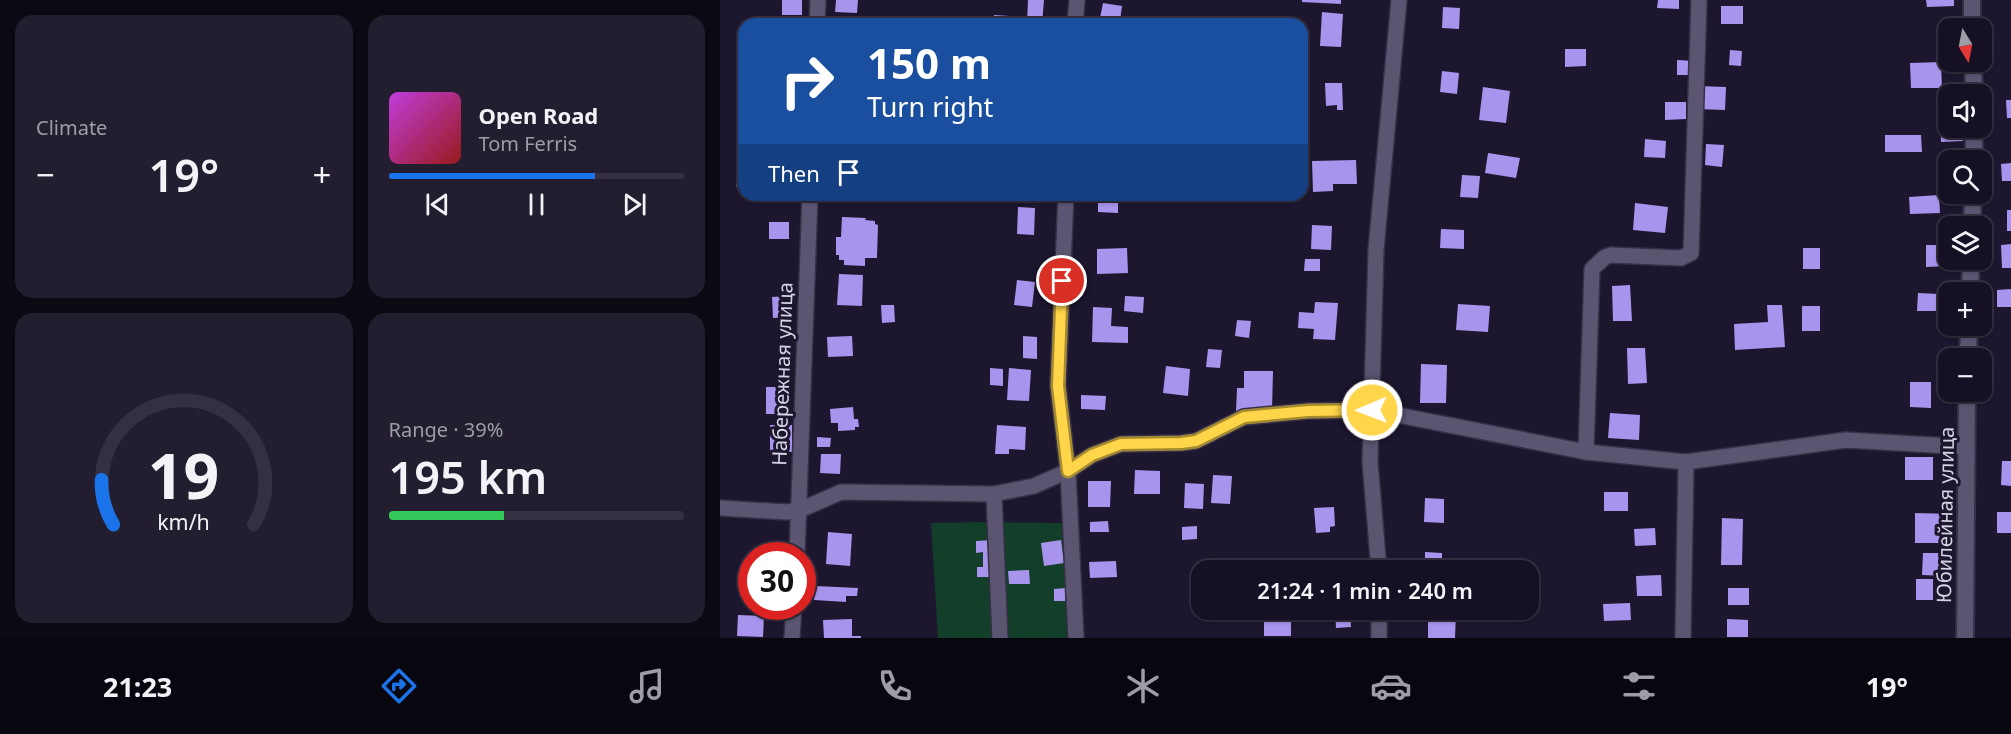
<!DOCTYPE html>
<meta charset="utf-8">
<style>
:root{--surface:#151023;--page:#221e30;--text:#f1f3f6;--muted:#9d9da6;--line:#343041;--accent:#1a73e8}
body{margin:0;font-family:"Noto Sans",sans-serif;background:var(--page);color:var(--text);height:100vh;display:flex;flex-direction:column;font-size:22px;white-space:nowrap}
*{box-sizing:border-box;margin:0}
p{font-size:20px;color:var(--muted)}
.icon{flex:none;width:33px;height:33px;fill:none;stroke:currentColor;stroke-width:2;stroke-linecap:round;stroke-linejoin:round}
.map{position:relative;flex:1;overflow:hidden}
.sheet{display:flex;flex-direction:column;gap:15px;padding:15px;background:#0c0913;width:720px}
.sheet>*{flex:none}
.banner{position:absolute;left:18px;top:18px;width:570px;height:183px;border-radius:18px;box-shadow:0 2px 4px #0004,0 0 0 2px var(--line);background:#1a4fa0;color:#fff;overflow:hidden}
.needle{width:39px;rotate:170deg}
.buttons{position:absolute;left:1218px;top:18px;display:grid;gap:12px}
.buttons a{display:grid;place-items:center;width:54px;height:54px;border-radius:12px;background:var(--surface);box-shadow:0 2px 4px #0004,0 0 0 2px var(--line);font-size:30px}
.speed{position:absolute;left:18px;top:542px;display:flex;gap:12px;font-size:30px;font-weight:700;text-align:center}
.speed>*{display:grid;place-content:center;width:78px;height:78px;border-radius:50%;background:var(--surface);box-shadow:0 2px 4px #0004,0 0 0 2px var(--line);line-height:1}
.speed .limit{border:9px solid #d22;background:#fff;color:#111}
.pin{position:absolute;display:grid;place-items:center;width:51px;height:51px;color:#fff;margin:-26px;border:3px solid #fff;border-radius:50%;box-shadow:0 2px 6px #0007}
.me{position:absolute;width:66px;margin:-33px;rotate:269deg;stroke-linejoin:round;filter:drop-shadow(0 0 4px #0008)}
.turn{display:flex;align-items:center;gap:21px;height:126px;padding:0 30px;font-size:27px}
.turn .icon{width:78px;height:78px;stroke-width:2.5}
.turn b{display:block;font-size:42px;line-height:51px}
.then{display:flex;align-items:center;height:57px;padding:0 30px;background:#0003;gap:12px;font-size:22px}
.big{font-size:45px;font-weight:600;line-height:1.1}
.sheet .widget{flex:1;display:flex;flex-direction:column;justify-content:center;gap:9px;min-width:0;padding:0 21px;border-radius:18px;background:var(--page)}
.sheet .dial{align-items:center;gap:0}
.dial svg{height:156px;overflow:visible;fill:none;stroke:var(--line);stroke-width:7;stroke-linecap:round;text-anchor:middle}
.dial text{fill:var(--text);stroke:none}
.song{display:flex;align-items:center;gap:18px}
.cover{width:72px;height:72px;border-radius:9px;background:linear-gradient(135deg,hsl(290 70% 55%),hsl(0 70% 35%))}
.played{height:6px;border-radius:3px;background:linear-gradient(90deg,var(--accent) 70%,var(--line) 70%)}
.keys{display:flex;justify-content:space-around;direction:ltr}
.heat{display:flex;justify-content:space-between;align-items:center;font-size:33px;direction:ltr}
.charge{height:9px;border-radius:4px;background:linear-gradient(90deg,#34c759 39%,var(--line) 0)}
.sheet .tiles{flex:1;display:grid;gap:15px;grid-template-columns:repeat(2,1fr)}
.trip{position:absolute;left:471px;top:560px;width:348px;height:60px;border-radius:18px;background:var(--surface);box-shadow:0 2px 4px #0004,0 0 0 2px var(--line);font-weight:600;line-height:60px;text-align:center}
.tabs{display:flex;height:96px;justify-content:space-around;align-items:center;background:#08060e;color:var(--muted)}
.tabs .icon{width:42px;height:42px}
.tabs .selected{color:var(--accent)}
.tabs b{font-size:27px;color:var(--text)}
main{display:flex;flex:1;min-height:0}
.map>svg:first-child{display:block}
.green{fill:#123e2a}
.building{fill:#a994ed}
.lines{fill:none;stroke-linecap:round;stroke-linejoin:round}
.minor-casing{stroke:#353044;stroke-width:18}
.tertiary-casing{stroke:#353044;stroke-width:20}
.minor{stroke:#5b5572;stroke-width:15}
.tertiary{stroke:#5b5572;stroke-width:16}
.route-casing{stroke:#a68a30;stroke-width:15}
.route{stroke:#ffd54a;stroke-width:10}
.labels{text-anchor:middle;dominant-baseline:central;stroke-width:6;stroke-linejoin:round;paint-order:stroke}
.street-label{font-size:20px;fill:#d7d4e5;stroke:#1c162f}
</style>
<main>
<section class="sheet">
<div class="tiles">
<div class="widget"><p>Climate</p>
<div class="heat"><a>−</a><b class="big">19°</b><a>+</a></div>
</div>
<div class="widget">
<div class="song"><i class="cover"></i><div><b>Open Road</b><p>Tom Ferris</p></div></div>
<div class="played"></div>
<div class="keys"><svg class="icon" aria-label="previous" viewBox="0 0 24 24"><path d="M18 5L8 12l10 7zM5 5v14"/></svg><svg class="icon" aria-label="pause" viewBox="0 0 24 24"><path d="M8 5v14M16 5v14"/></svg><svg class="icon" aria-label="next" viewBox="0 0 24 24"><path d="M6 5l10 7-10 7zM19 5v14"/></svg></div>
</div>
<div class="widget dial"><svg viewBox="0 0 100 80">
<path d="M14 69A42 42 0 1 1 86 69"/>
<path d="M14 69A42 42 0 0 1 8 46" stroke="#1a73e8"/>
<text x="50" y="56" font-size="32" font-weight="700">19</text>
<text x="50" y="72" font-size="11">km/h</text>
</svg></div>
<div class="widget"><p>Range · 39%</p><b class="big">195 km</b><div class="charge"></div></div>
</div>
</section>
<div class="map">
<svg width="1291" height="638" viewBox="0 0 1291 638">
<rect width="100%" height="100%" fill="#1c162f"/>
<!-- green -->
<path class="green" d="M 261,522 L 342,523 L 350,638 L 218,638 L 211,523 Z"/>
<!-- building -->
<g class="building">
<rect x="62" y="0" width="20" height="15"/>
<path d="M 116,0 L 138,0 L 137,13 L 115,12 Z"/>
<path d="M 308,0 L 324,0 L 322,24 L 307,24 Z"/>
<path d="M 582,0 L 621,0 L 621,4 L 582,2 Z"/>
<path d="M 938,0 L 959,0 L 959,9 L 937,8 Z"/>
<path d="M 1206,0 L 1234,0 L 1234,6 L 1207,7 Z"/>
<path d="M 383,3 L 402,6 L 400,21 L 380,18 Z"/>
<rect x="1001" y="6" width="22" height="18"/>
<path d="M 723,7 L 740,8 L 739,29 L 722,28 Z"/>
<path d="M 602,12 L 623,14 L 621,47 L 600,46 Z"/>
<path d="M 274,15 L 290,16 L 290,24 L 273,24 Z"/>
<path d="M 845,49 L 866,49 L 866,66 L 845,67 Z"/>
<path d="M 1010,50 L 1022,51 L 1021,66 L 1009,65 Z"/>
<path d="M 957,60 L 975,61 L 975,75 L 957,75 Z"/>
<path d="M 1221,62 L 1222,88 L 1191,88 L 1190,63 Z"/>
<path d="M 722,71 L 739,73 L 737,94 L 720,92 Z"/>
<path d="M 605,83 L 622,83 L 623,110 L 617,110 L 617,105 L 606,106 Z"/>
<path d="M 978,86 L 1006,87 L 1005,110 L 977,109 Z"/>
<path d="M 763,87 L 790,91 L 786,123 L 759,120 Z"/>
<path d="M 1286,100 L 1291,100 L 1291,118 L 1287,118 Z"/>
<path d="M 945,102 L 966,102 L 966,119 L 945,120 Z"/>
<path d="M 1220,114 L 1228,114 L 1228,128 L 1243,128 L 1243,141 L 1221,142 Z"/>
<path d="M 1165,135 L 1201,135 L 1202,152 L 1165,152 Z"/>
<path d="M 925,139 L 946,141 L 945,158 L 924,157 Z"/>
<path d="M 986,144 L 1004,145 L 1002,167 L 985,165 Z"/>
<path d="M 768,153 L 800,158 L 796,178 L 765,173 Z"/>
<path d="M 636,160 L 637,184 L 613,184 L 613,191 L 593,192 L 592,161 Z"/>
<path d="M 1291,163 L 1291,181 L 1282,181 L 1281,164 Z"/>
<rect x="16" y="170" width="8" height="17"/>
<rect x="1224" y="174" width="4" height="15"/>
<path d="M 742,175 L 760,176 L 758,198 L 740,197 Z"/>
<rect x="111" y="195" width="29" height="3"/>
<path d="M 378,195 L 398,195 L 398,213 L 378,212 Z"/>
<path d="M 1219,195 L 1220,213 L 1190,214 L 1189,197 Z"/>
<path d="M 915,203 L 948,207 L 945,233 L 913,230 Z"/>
<path d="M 298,207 L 315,208 L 314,235 L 297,234 Z"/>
<rect x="1287" y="210" width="4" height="21"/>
<path d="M 122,217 L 146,218 L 145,220 L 155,221 L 155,224 L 158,225 L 157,258 L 145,258 L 145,266 L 124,265 L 124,260 L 119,260 L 119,255 L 116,255 L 116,237 L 121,237 Z"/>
<rect x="49" y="222" width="20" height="17"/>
<path d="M 592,225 L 612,226 L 611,250 L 591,249 Z"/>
<path d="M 721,229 L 744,230 L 744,249 L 720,248 Z"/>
<path d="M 1291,244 L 1291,268 L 1282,268 L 1281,245 Z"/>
<path d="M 1206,245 L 1228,245 L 1228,266 L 1206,267 Z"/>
<path d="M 407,248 L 408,273 L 377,274 L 377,249 Z"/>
<rect x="1083" y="248" width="17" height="21"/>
<path d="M 585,259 L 600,259 L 600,271 L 584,271 Z"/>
<path d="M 119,274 L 143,275 L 142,306 L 117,305 Z"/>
<path d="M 297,280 L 315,282 L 312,307 L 294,305 Z"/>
<path d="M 910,285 L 912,321 L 893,321 L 892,286 Z"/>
<path d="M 1291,289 L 1291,307 L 1277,307 L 1277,290 Z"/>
<path d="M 1198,293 L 1219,294 L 1218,311 L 1197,311 Z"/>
<path d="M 69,296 L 70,317 L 53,318 L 52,297 Z"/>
<path d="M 405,296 L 424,297 L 423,313 L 404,311 Z"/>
<path d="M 595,302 L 618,303 L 615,340 L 593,339 L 594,329 L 578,328 L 579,312 L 594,313 Z"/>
<path d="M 738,304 L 770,306 L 768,332 L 736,330 Z"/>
<path d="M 161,305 L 174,305 L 175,322 L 162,323 Z"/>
<path d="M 1047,305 L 1062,305 L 1065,347 L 1015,350 L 1014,324 L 1048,322 Z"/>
<rect x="1082" y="306" width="18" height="25"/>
<path d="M 373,307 L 392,308 L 391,326 L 408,327 L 408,343 L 372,342 Z"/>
<path d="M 517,320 L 531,321 L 529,338 L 515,336 Z"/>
<path d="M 132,336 L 133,356 L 108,357 L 107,337 Z"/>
<path d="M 303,336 L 317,337 L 317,359 L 303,358 Z"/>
<path d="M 907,348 L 925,348 L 927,383 L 908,384 Z"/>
<path d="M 488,349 L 502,350 L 500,368 L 486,367 Z"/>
<path d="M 701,364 L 727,365 L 726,403 L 700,403 Z"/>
<path d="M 446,366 L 470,369 L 468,396 L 443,393 Z"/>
<path d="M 270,368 L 283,369 L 283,386 L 270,385 Z"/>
<path d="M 289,368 L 311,370 L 309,401 L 287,400 Z"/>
<path d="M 524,371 L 553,371 L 552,411 L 516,411 L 517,388 L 524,388 Z"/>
<path d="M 1190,382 L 1211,382 L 1211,408 L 1190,407 Z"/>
<rect x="46" y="387" width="22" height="27"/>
<path d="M 361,395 L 386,396 L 385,410 L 361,409 Z"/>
<path d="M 133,407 L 134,419 L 138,419 L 139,427 L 135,427 L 135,430 L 118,431 L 118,423 L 111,423 L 110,409 Z"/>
<path d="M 890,413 L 920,415 L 919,440 L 888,438 Z"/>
<rect x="50" y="425" width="22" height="27"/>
<path d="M 277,425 L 306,427 L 305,450 L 289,449 L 289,454 L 275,454 Z"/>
<path d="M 97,437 L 111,438 L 110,447 L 97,447 Z"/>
<path d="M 101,454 L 121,454 L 120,474 L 100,473 Z"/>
<rect x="1185" y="457" width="28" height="23"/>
<path d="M 1282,461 L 1291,461 L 1291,486 L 1281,485 Z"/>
<path d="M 415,470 L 440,471 L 440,494 L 414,494 Z"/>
<path d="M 493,475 L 512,476 L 510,504 L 491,503 Z"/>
<path d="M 368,481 L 391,481 L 390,507 L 368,507 Z"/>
<path d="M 465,483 L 484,484 L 483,509 L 464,508 Z"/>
<rect x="884" y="492" width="24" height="19"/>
<path d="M 705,498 L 724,499 L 724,523 L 704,522 Z"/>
<path d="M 614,507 L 615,526 L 610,527 L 610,532 L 596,533 L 594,508 Z"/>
<rect x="1277" y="512" width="14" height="21"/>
<path d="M 1195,513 L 1231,514 L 1230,543 L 1195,543 Z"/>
<path d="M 1002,518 L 1023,519 L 1022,565 L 1001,565 Z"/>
<path d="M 388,521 L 389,532 L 370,532 L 370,522 Z"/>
<path d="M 477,526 L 477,539 L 462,540 L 462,527 Z"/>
<path d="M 935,528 L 936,545 L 915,546 L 914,529 Z"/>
<path d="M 108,532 L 132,534 L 130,566 L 106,564 Z"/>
<path d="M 273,540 L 274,577 L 257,577 L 257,567 L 263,567 L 263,552 L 256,553 L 256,541 Z"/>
<path d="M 341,540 L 344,563 L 324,566 L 321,543 Z"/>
<path d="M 705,552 L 722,553 L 722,570 L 705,570 Z"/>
<path d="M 1203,553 L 1230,553 L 1229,576 L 1202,575 Z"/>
<path d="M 396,561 L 397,577 L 370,578 L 369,562 Z"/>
<rect x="587" y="565" width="26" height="5"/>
<path d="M 309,570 L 310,584 L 289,584 L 288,571 Z"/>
<path d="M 27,574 L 32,574 L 32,595 L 26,595 Z"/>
<path d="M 941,575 L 942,596 L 917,596 L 916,576 Z"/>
<rect x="1196" y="579" width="17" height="21"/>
<path d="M 95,586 L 138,588 L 137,596 L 126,596 L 126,602 L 94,600 Z"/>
<path d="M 345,588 L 345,601 L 334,601 L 334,589 Z"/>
<rect x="1008" y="588" width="21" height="17"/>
<path d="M 910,603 L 911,620 L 884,621 L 883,604 Z"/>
<path d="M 615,609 L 630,609 L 631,627 L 616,628 Z"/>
<path d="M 708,612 L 736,613 L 735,638 L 708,638 Z"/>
<rect x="544" y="613" width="27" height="23"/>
<path d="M 18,615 L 44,616 L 43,637 L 17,636 Z"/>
<path d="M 132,619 L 132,636 L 141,636 L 141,638 L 104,638 L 103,620 Z"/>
<path d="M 1007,619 L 1028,620 L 1028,637 L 1007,637 Z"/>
</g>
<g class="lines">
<defs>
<g id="minor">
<path d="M 97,24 L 98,0"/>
<path d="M 355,24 L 357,0"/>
<path d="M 346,195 L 338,385 L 348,471 L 356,638"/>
<path d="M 866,452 L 872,269 L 885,257 L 891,255 L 961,258 L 971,253 L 979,0"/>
<path d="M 274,494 L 280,638"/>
<path d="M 0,508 L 66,512 L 80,510 L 121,492 L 274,494 L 314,486 L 348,471 L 372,455 L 401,444 L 461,443 L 476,441 L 524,417 L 588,411 L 652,410 L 866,452 L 966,462 L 1126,440 L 1247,447"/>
<path d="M 77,555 L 90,195"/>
<path d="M 659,570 L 650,462 L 656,250 L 679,0"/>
<path d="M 72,638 L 74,606"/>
<path d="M 659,638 L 659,609"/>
<path d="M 963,638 L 966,462"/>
</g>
<g id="tertiary">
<path d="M 1252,0 L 1252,28"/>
<path d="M 1253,62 L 1254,94"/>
<path d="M 1254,160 L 1254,128"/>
<path d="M 1252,226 L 1253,194"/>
<path d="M 1250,292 L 1251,260"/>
<path d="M 1248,358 L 1249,326"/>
<path d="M 1245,638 L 1247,392"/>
</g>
</defs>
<!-- minor casing -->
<use href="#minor" class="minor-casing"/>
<!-- tertiary casing -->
<use href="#tertiary" class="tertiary-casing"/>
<!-- minor -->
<use href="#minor" class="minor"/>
<!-- tertiary -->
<use href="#tertiary" class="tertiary"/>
</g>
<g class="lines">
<defs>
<path id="route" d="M 342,281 L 338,386 L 348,471 L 372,455 L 401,444 L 461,443 L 476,441 L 524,417 L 588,411 L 652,410"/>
</defs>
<!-- route casing -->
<use href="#route" class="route-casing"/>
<!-- route -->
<use href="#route" class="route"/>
</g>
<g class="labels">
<!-- street labels -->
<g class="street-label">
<text transform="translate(62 374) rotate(-88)">Набережная улица</text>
<text transform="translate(1225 515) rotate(-89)">Юбилейная улица</text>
</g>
</g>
</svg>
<div class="buttons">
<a><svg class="needle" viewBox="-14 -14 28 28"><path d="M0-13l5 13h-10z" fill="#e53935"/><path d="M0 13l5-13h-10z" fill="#9d9da6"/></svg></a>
<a><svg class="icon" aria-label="sound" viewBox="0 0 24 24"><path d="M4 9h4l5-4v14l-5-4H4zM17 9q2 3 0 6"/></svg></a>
<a><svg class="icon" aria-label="search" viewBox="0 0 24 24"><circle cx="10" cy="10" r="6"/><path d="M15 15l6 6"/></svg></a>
<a><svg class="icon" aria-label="layers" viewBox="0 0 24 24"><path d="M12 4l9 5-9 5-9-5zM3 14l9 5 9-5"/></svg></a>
<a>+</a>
<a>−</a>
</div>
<div class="speed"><div class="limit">30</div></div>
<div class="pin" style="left:342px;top:281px;background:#d93025"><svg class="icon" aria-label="arrive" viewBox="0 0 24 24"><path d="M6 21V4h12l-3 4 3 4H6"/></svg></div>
<svg class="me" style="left:652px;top:410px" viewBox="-20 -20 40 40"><circle r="17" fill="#ffd54a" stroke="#fff" stroke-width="3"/><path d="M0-11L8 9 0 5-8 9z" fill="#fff"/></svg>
<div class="trip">21:24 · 1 min · 240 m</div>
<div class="banner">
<div class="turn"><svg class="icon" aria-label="right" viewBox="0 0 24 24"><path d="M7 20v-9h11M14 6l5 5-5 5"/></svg><div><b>150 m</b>Turn right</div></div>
<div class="then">Then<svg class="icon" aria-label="arrive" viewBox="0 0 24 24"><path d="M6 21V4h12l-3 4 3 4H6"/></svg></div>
</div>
</div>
</main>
<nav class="tabs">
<b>21:23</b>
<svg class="icon selected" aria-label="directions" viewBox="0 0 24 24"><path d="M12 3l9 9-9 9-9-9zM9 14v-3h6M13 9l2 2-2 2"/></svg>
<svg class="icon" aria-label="music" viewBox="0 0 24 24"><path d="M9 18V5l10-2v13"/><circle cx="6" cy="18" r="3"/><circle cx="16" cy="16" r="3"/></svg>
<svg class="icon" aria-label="phone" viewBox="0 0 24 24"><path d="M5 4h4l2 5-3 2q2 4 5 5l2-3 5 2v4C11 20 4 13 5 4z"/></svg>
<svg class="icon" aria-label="climate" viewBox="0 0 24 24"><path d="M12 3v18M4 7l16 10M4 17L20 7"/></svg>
<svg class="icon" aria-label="car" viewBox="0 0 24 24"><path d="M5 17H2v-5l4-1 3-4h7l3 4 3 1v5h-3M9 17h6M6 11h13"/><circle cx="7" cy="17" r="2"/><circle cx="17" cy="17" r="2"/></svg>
<svg class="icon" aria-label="filters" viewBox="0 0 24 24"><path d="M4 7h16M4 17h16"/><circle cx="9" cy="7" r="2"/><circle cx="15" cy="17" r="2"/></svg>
<b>19°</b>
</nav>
